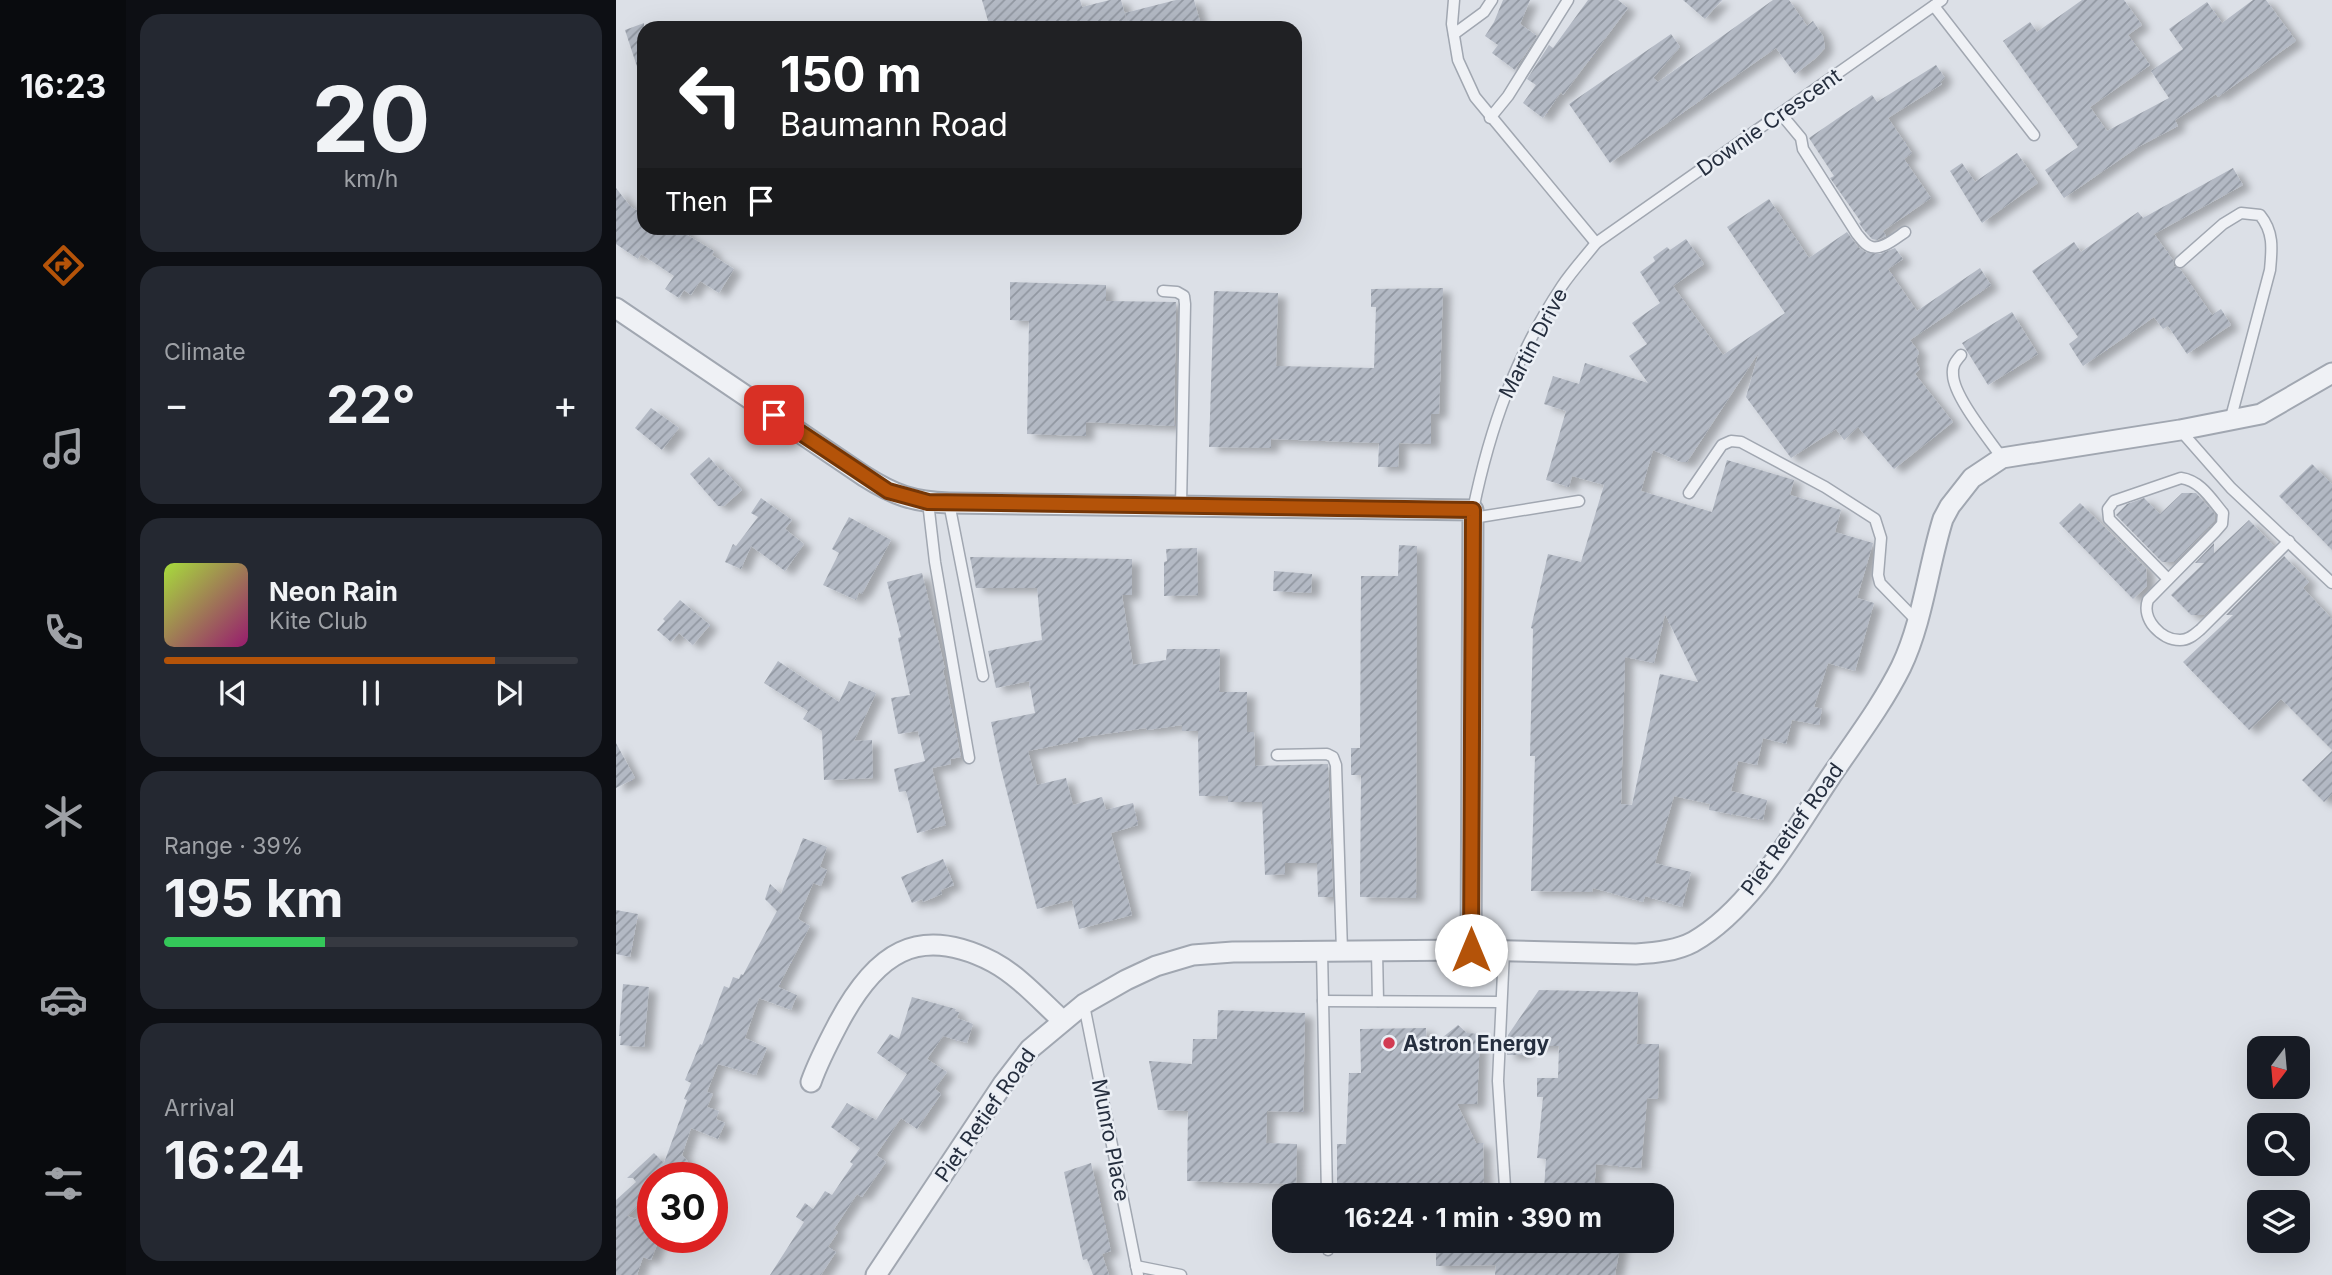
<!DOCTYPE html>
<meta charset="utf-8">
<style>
:root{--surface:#171b24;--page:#242831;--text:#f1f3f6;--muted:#9ea1a6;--line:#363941;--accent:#b45309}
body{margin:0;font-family:Inter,sans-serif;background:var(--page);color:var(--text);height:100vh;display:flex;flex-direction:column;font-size:26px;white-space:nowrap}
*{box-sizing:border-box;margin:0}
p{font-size:23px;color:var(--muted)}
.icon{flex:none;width:38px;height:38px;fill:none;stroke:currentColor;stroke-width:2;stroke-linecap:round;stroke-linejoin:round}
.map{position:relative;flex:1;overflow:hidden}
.sheet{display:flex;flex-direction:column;gap:14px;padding:14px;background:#0d0f14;width:490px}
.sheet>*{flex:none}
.banner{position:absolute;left:21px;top:21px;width:665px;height:214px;border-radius:21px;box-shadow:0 7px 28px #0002;background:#202124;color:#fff;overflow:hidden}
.needle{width:46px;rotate:196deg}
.tools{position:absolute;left:1631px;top:1036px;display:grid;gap:14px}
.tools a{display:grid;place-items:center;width:63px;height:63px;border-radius:14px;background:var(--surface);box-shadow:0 7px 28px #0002;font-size:35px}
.speed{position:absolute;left:21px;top:1162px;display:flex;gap:14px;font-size:35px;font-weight:700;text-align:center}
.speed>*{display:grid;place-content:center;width:91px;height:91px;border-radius:50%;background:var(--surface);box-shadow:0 7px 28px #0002;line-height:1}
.speed .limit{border:10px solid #d22;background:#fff;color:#111}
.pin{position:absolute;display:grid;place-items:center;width:60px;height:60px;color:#fff;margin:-30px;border-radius:14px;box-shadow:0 4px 10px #0006}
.me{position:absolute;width:77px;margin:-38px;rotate:0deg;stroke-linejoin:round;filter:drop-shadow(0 0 5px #0008)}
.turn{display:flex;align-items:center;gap:24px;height:147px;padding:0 28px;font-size:32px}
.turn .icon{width:91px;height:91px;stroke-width:2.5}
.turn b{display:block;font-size:49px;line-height:60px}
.then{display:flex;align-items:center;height:66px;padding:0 28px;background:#0003;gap:14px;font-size:26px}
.big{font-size:52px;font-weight:700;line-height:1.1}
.sheet .widget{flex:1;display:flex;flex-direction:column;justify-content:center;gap:10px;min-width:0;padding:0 24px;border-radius:21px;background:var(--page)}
.sheet .dial{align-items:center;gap:0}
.dial b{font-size:91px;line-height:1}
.song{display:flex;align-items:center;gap:21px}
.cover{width:84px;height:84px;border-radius:10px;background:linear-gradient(135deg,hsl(80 70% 55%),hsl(320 70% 35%))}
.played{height:7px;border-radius:4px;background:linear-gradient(90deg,var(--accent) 80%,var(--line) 80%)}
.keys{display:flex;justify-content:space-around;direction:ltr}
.heat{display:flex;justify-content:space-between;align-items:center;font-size:38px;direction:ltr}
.charge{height:10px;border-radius:5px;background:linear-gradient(90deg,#34c759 39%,var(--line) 0)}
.trip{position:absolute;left:656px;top:1183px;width:402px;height:70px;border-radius:21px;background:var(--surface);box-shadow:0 7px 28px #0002;font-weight:700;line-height:70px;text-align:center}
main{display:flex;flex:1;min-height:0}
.tab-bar{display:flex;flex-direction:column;width:126px;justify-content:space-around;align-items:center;background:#090b0e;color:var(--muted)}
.tab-bar .icon{width:49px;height:49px}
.tab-bar .on{color:var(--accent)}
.tab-bar b{font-size:32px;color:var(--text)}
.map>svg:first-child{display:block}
.building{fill:url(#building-hatch);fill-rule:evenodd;filter:url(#shadow)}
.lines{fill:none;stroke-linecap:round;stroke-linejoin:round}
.service-casing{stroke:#a1a7b1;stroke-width:13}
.minor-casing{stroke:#a1a7b1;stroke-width:23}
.service{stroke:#eff1f5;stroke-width:10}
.minor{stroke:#eff1f5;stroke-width:19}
.route-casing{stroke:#753606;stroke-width:18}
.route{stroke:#b45309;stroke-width:12}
.poi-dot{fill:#d23b52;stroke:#ebeff5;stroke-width:2.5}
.labels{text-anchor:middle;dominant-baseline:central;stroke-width:5;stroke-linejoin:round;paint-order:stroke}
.street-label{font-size:21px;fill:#252e3e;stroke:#ebeff5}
.poi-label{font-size:21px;font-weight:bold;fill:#252e3e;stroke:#ebeff5;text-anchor:start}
</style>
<main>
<nav class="tab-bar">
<b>16:23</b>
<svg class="icon on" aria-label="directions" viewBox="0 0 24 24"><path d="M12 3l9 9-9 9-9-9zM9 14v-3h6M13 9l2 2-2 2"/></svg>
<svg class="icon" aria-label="music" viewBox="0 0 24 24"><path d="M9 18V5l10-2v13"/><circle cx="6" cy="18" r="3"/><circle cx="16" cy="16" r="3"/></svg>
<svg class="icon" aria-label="phone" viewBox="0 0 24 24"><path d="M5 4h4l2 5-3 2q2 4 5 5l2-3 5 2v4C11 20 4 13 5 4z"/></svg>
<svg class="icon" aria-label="climate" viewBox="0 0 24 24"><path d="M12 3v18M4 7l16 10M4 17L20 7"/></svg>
<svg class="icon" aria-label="car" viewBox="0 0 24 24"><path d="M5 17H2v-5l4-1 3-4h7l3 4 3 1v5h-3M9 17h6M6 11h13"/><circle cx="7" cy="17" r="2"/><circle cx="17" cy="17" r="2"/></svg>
<svg class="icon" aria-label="filters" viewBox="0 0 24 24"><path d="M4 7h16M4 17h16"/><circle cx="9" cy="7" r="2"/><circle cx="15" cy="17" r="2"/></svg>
</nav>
<section class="sheet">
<div class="widget dial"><b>20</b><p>km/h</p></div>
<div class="widget"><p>Climate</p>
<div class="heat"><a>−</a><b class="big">22°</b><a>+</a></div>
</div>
<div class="widget">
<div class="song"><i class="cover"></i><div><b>Neon Rain</b><p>Kite Club</p></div></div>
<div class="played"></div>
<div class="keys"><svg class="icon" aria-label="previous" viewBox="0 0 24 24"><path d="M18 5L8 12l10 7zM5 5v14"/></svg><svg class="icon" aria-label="pause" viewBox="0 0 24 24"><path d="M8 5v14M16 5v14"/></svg><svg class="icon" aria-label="next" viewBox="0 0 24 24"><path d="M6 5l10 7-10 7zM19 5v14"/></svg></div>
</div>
<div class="widget"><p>Range · 39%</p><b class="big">195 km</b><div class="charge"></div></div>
<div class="widget"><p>Arrival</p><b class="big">16:24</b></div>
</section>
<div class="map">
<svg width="1716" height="1275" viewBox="0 0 1716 1275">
<defs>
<pattern id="building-hatch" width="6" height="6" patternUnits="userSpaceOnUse" patternTransform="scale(1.75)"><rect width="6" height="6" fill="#b3b9c4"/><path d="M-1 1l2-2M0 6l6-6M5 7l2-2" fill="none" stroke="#9197a1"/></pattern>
<filter id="shadow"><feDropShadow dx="8" dy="4.5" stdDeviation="3.5" flood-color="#0004"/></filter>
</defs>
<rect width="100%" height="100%" fill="#dce0e7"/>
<!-- building -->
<g class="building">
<path d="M 366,0 L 464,0 L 466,7 L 494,0 L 505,0 L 511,22 L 487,28 L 471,28 L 470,24 L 453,28 L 452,21 L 429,27 L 427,21 L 399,28 L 374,28 Z"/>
<path d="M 560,0 L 578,0 L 586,28 L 513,28 L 509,13 Z"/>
<path d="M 887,0 L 914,0 L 904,24 L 921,36 L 899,70 L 876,53 L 882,45 L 869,36 L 878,22 Z"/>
<path d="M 972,0 L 1002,0 L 1012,8 L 947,95 L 945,92 L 927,118 L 907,103 L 920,85 L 911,79 L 933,45 L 937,48 Z"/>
<path d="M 1067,0 L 1106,0 L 1089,19 Z"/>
<path d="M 1157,0 L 1173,0 L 1191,26 L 1197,21 L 1207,36 L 1209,48 L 1200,58 L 1179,74 L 1160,48 L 994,163 L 953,104 L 1055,34 L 1064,47 L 1037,78 L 1042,82 Z"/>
<path d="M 1466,0 L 1508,0 L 1526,25 L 1512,35 L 1534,65 L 1474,107 L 1491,131 L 1553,98 L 1535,71 L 1567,49 L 1553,29 L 1591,2 L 1606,23 L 1637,0 L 1650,0 L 1680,41 L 1602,97 L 1600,94 L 1559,120 L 1562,126 L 1522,147 L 1448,198 L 1429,170 L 1462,147 L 1387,41 L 1414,22 L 1421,32 Z"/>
<path d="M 28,23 L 28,79 L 25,79 L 9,30 Z"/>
<path d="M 1320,65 L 1329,78 L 1324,82 L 1326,84 L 1272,118 L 1296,153 L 1288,159 L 1315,198 L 1267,231 L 1270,236 L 1261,240 L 1256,239 L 1247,229 L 1243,223 L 1245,222 L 1214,178 L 1218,176 L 1193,138 L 1256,95 L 1261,102 Z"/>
<path d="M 1401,153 L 1422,183 L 1366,223 L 1334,171 L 1346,163 L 1359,182 Z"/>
<path d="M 1617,168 L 1627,185 L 1538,234 L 1557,260 L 1558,266 L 1564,269 L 1596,315 L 1605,309 L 1615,325 L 1571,354 L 1552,326 L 1547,329 L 1538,317 L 1467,366 L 1453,344 L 1462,337 L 1416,271 L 1458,242 L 1465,252 L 1522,212 L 1527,218 Z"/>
<path d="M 0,188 L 14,206 L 28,215 L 28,228 L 72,228 L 68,233 L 98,251 L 96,255 L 118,269 L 103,293 L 84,281 L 75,295 L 68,290 L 63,298 L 49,289 L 58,276 L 25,254 L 22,259 L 0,244 Z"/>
<path d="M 1153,199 L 1193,258 L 1231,232 L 1242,247 L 1251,253 L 1264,254 L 1279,248 L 1287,259 L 1272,269 L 1301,311 L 1364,268 L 1375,285 L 1294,340 L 1303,352 L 1300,361 L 1304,369 L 1299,374 L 1337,422 L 1278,469 L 1242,427 L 1228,440 L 1220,429 L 1175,458 L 1130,397 L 1143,352 L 1071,462 L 1065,462 L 1037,450 L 1025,491 L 1096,512 L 1111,460 L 1178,480 L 1174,495 L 1225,510 L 1219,532 L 1257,543 L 1241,598 L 1258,603 L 1239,671 L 1212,663 L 1198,707 L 1206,709 L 1203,725 L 1176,720 L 1170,744 L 1147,738 L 1141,765 L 1122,761 L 1115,791 L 1151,800 L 1147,820 L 1093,810 L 1094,804 L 1058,796 L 1039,863 L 1075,872 L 1066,907 L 1029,896 L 1027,902 L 977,888 L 976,892 L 915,891 L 919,756 L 914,756 L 917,629 L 915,628 L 932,554 L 965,562 L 988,485 L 956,476 L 953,487 L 930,480 L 950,411 L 928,404 L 937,376 L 963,384 L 969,363 L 1032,383 L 1013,356 L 1031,344 L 1016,323 L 1044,303 L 1024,272 L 1039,261 L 1037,257 L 1051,247 L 1054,250 L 1070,239 L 1088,264 L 1057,286 L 1107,355 L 1169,313 L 1111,227 ZM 1049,614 L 1082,682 L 1044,674 L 1016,805 L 1005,804 L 1009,657 L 1038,663 Z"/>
<path d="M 394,282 L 490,285 L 490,301 L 560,302 L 558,426 L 470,422 L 470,436 L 411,434 L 413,321 L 394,320 Z"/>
<path d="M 827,288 L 823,414 L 815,414 L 815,444 L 783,443 L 782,467 L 762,467 L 763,443 L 655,439 L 655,448 L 593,447 L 598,291 L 662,293 L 660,366 L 758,368 L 760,307 L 755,307 L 755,289 Z"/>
<path d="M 1396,312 L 1422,354 L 1372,385 L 1346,343 Z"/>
<path d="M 35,408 L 63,428 L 46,450 L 19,428 Z"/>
<path d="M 93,457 L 105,471 L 107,469 L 126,490 L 108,506 L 102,506 L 74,474 Z"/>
<path d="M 1696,464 L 1716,484 L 1716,550 L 1663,496 Z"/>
<path d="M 1566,493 L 1580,493 L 1599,514 L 1599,521 L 1559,562 L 1546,562 L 1500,515 L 1511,504 L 1528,498 L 1544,514 Z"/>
<path d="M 145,498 L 176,520 L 169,529 L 188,544 L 169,571 L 135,546 L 125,569 L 109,562 L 117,544 L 120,546 L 142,517 L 135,513 Z"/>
<path d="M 1464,503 L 1530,568 L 1531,586 L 1517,599 L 1443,523 Z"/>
<path d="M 233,517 L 275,540 L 246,594 L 243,592 L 240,600 L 207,585 L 223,553 L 216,549 Z"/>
<path d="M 1633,520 L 1658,546 L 1588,615 L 1575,615 L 1555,595 L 1588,563 L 1579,563 L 1598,543 L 1598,553 Z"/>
<path d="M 783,545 L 801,546 L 800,898 L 744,897 L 745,775 L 735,775 L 735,748 L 744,748 L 745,576 L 782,576 Z"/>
<path d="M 581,548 L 582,595 L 548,596 L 548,562 L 551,561 L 550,549 Z"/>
<path d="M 1668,556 L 1693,582 L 1687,588 L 1716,619 L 1716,750 L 1665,699 L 1633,730 L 1567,662 L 1617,615 L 1610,615 Z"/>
<path d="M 354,557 L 516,559 L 516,595 L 506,595 L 517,665 L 550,660 L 551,649 L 604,649 L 603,692 L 631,692 L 631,732 L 638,732 L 639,766 L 712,764 L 717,897 L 702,897 L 701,863 L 669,863 L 669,874 L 649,875 L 646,802 L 612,802 L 612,796 L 583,796 L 582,731 L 566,731 L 566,725 L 531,730 L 530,728 L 461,738 L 462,741 L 412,751 L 421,785 L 450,778 L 457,805 L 486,797 L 490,810 L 517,803 L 522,825 L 495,833 L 516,915 L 463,929 L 456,900 L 421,909 L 385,769 L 375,722 L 419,713 L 413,681 L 380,688 L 372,651 L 426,640 L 421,588 L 360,588 Z"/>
<path d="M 658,571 L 696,574 L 695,593 L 657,591 Z"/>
<path d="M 306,573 L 329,669 L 327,670 L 345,757 L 334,759 L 335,764 L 316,768 L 330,825 L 301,833 L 290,791 L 283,792 L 278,769 L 309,761 L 302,731 L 282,734 L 275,698 L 294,695 L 282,638 L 285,637 L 271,582 Z"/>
<path d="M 64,600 L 94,625 L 77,645 L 63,633 L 55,642 L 41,630 L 49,621 L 47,619 Z"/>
<path d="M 162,661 L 223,702 L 233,681 L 260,693 L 238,741 L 256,740 L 257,778 L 208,780 L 206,731 L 187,719 L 192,711 L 148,683 Z"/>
<path d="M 0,743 L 19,778 L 0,788 Z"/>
<path d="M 1716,751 L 1716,794 L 1708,802 L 1686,780 Z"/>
<path d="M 187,838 L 211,847 L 204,867 L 211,870 L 205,886 L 197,883 L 182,919 L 194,926 L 162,987 L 181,995 L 175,1010 L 143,998 L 129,1038 L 151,1048 L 140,1075 L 102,1064 L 91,1092 L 97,1094 L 91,1107 L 103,1111 L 100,1119 L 109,1123 L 102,1139 L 75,1128 L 66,1155 L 86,1178 L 37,1178 L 37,1200 L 33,1196 L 11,1216 L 37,1225 L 37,1237 L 44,1237 L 35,1260 L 27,1257 L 21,1275 L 0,1275 L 0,1200 L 20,1182 L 17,1178 L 11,1178 L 38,1153 L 48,1163 L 71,1100 L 68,1099 L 75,1083 L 69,1080 L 84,1044 L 86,1045 L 108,986 L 113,988 L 117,977 L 123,979 L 125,974 L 127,975 L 161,911 L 149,899 L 154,884 L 165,894 Z"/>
<path d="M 327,859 L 338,885 L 325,890 L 326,894 L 307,902 L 306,899 L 296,903 L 285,877 Z"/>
<path d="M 0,910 L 22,914 L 14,957 L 0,954 Z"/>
<path d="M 7,984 L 33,987 L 28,1047 L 4,1045 L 5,1036 L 3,1036 Z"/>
<path d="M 923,990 L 1022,992 L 1021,1044 L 1043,1044 L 1042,1099 L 1031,1098 L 1025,1168 L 980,1164 L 978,1193 L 928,1190 L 930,1159 L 921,1158 L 927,1097 L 921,1097 L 921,1078 L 942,1078 L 943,1046 L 908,1046 L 908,1055 L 891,1055 L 892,1035 Z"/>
<path d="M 296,997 L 340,1009 L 339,1011 L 343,1012 L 341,1018 L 357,1024 L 351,1043 L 327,1036 L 311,1059 L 331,1072 L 319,1089 L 325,1094 L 301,1129 L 285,1118 L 260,1155 L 270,1162 L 246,1197 L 241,1194 L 218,1229 L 222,1232 L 212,1247 L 220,1252 L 205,1275 L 154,1275 L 188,1222 L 180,1217 L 189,1203 L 197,1209 L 209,1191 L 216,1195 L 237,1164 L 234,1162 L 244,1148 L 215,1127 L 231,1103 L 260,1120 L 291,1074 L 261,1053 L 274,1034 L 283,1039 Z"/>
<path d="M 602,1010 L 689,1013 L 687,1112 L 651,1111 L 650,1143 L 681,1144 L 680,1184 L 571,1181 L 572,1111 L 542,1110 L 533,1061 L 576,1064 L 577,1039 L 601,1039 Z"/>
<path d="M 842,1025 L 851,1033 L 864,1034 L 861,1104 L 841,1104 L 860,1143 L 867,1143 L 868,1195 L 819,1195 L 819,1192 L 721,1193 L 721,1144 L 730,1144 L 733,1073 L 745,1073 L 744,1029 L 810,1028 L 811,1050 Z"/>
<path d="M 475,1163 L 495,1251 L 486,1254 L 493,1275 L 477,1275 L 471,1259 L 467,1260 L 448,1172 Z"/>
<path d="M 820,1241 L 926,1241 L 956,1246 L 957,1241 L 1005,1241 L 999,1275 L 879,1275 L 880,1265 L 820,1266 Z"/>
</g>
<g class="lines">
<defs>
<g id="service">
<path d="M 838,0 L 836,24 L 842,60 L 859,97 L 980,243"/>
<path d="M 1318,6 L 1418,135"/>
<path d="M 838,34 L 868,12 L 876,0"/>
<path d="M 1165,114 L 1185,138 L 1187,149 L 1241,234 C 1244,237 1248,244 1253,246 C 1264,252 1280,238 1289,232"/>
<path d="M 874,118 L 892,96 L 952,0"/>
<path d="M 1564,262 L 1607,224 L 1625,213 L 1644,215 C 1658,232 1656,249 1654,270 L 1614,421"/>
<path d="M 547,291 L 561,292 L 568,296 L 569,304 L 565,505"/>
<path d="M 1345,355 C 1339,362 1336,366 1337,375 C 1338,397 1373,439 1386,458"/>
<path d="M 1564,430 L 1615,488 L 1716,583"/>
<path d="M 1073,493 L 1106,445 L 1115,441 L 1125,442 L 1209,487 L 1259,519 L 1265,538 L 1262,575 L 1264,583 L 1301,621"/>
<path d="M 312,502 L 319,562 L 353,758"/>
<path d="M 333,503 L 367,676"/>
<path d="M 857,510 C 874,427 899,357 946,286 C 956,271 969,257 980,243 L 1326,0"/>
<path d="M 857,518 L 963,501"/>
<path d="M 1552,579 L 1493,519 L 1492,509 L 1498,501 L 1565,478 C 1585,481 1595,499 1607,513 L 1606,524 L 1599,532 L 1532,600 C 1525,619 1545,640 1564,640 C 1573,640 1579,634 1585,629 L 1673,541"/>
<path d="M 661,755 L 711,754 L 717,757 L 720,765 L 726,951"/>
<path d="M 706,951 L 711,1195"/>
<path d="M 761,951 L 762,1001"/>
<path d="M 888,951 L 882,1081 L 889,1187"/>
<path d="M 707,1001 L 884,1002"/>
<path d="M 468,1005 L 522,1275"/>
<path d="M 712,1241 L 712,1250"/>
<path d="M 520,1266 L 565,1275"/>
</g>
<g id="minor">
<path d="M 0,308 L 248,476 C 278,495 297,502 333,503 L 857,510 L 855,950"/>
<path d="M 195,1082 C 202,1062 212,1043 222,1024 C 259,954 301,923 377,962 C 403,976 425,1001 447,1021"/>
<path d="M 260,1275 L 387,1084 L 414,1049 L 468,1004 L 510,980 L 540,966 L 577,955 L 617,952 L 855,950 L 1020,954 C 1040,953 1060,951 1077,942 C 1135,909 1177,833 1213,779 C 1237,743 1265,707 1285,667 C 1307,621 1312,567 1327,519 L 1334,506 L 1356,478 L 1386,458 L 1564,430 L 1645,414 L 1716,373"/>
</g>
</defs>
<!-- service casing -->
<use href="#service" class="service-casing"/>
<!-- minor casing -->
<use href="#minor" class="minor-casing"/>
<!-- service -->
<use href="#service" class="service"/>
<!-- minor -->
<use href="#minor" class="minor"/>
</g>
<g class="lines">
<defs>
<path id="route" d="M 158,415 L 272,491 L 312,502 L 857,510 L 855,950"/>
</defs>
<!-- route casing -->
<use href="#route" class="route-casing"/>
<!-- route -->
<use href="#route" class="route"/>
</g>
<!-- markers -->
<circle class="poi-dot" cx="773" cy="1043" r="7"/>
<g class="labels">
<!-- street labels -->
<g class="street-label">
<text transform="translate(1153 122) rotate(-35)">Downie Crescent</text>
<text transform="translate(917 343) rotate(-62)">Martin Drive</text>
<text transform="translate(1176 829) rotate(-54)">Piet Retief Road</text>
<text transform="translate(369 1115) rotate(-55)">Piet Retief Road</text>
<text transform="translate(495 1140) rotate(79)">Munro Place</text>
</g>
<!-- poi labels -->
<g class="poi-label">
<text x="787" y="1043">Astron Energy</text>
</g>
</g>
</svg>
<div class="tools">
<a><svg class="needle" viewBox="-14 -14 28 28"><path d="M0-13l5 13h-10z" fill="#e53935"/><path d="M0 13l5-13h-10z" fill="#9ea1a6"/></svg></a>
<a><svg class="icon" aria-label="search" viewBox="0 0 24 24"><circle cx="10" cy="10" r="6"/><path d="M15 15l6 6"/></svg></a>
<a><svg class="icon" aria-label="layers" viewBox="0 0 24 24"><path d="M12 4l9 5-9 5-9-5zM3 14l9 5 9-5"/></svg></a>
</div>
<div class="speed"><div class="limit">30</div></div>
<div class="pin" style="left:158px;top:415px;background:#d93025"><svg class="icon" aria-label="arrive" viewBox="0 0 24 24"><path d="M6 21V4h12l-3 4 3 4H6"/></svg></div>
<svg class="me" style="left:855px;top:950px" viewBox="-20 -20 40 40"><circle r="19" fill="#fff"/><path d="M0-13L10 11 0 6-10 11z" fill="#b45309"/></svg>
<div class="trip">16:24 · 1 min · 390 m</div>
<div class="banner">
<div class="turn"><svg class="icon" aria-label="left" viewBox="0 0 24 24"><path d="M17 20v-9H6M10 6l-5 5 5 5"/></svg><div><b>150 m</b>Baumann Road</div></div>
<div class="then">Then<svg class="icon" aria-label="arrive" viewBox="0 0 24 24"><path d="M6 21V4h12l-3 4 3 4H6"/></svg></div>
</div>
</div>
</main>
